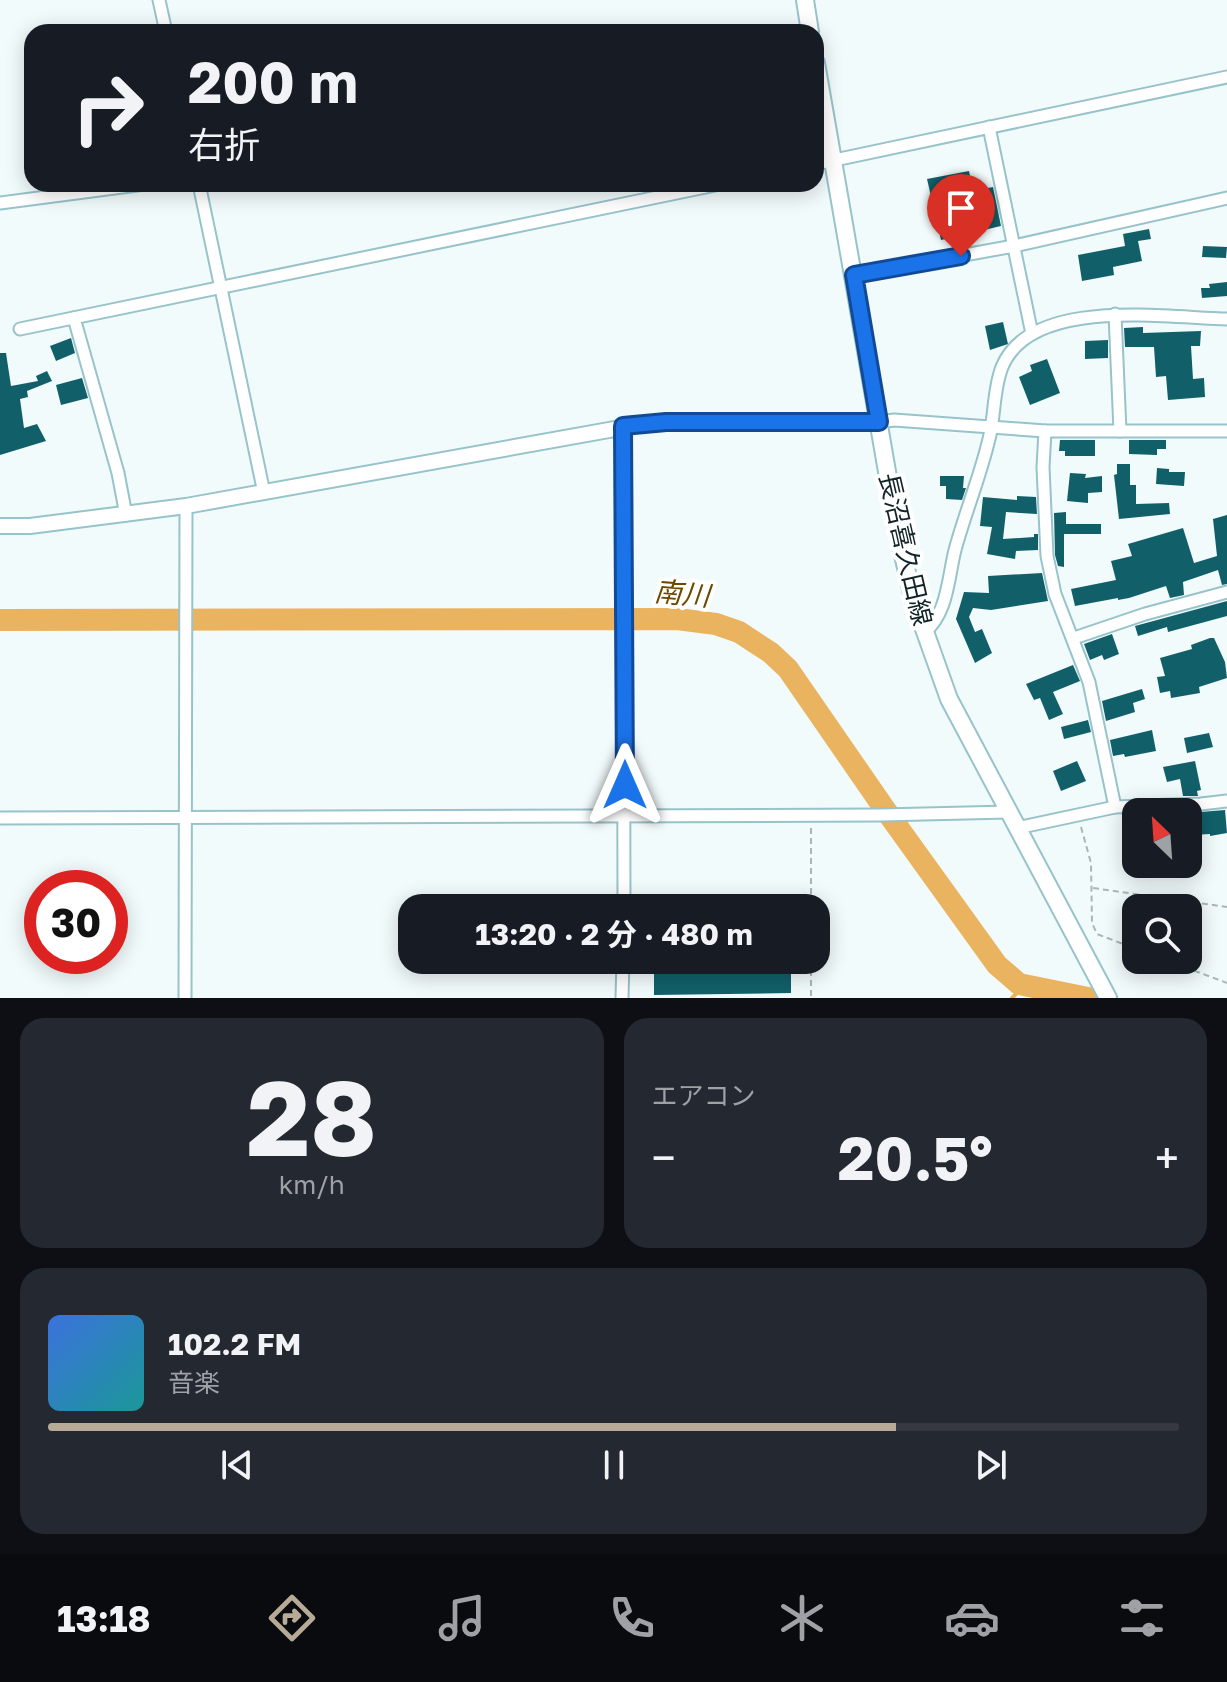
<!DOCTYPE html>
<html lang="ja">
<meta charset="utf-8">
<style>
:root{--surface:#171b24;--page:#242831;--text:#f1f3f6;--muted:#9ea1a6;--line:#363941;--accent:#b7ab98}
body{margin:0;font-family:"Golos Text","Noto Sans JP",sans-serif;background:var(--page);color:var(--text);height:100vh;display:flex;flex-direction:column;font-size:30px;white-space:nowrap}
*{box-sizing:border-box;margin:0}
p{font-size:26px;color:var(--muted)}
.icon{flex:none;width:44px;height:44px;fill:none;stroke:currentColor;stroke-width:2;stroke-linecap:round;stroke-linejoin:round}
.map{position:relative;height:998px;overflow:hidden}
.details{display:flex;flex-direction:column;gap:20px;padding:20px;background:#0d0f14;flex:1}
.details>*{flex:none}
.guide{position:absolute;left:24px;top:24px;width:800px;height:168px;border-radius:24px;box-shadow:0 4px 20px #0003;background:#171b24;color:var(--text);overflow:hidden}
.needle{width:52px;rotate:335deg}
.controls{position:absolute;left:1122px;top:798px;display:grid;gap:16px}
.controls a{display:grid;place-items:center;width:80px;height:80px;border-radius:16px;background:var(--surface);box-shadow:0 4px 20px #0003;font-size:40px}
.speed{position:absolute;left:24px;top:870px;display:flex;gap:16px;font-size:40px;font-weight:700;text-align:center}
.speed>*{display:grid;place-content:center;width:104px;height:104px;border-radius:50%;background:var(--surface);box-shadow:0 4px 20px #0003;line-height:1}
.speed .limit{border:12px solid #d22;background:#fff;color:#111}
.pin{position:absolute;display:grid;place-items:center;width:68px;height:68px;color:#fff;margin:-82px -34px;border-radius:50% 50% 50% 0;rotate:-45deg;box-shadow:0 0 8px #0007}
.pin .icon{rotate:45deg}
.me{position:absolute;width:88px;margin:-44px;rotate:0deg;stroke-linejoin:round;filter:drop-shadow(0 0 6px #0008)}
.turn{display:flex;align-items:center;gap:28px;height:168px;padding:0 32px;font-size:36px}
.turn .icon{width:104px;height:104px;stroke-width:2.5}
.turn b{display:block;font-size:56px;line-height:68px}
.big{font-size:60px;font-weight:700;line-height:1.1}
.details .tile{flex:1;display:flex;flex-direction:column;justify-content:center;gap:12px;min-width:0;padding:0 28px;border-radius:24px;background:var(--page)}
.details .dial{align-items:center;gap:0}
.dial b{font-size:104px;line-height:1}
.song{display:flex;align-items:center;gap:24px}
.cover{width:96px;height:96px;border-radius:12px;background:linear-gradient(135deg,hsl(220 70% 55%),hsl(180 70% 35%))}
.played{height:8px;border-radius:4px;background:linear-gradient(90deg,var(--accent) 75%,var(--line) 75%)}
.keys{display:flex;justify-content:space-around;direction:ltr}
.heat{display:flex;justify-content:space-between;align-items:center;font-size:44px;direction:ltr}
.details .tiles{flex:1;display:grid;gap:20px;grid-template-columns:1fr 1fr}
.tile:last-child{grid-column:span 2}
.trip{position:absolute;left:398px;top:894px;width:432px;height:80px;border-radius:24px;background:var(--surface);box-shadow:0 4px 20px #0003;font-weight:700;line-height:80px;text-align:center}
.tab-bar{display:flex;height:128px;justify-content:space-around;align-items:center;background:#090b0e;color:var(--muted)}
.tab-bar .icon{width:56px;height:56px}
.tab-bar .selected{color:var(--accent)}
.tab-bar b{font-size:36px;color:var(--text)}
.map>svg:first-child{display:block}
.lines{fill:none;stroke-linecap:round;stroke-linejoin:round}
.stream{stroke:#eab35f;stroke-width:4}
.river{stroke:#eab35f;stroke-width:22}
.building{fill:#116069}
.minor-casing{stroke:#97c3ca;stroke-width:15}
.tertiary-casing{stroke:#97c3ca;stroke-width:18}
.primary-casing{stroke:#97c3ca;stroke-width:20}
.path{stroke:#aab6b7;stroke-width:2;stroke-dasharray:6 4;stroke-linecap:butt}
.minor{stroke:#fff;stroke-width:11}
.tertiary{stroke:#fff;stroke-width:14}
.primary{stroke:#fff;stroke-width:16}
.route-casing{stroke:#114b97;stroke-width:20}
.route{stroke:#1a73e8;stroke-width:14}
.labels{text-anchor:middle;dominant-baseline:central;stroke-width:8;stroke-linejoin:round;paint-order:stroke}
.street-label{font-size:26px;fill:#122426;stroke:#fff}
.water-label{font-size:28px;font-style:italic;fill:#6c4801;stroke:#fff}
</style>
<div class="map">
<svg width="1227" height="998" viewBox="0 0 1227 998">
<rect width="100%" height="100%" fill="#f2fbfc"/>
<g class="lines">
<!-- stream -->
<path class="stream" d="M 1012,998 L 1018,992 L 1019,984"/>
<!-- river -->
<path class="river" d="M 0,620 L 677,619 L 716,624 L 739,632 L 771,653 L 788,669 L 884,808 L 997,965 L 1019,984 L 1088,998"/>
</g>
<!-- building -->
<g class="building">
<path d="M 969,171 L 973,191 L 993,187 L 1001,226 L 941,240 L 927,179 Z"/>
<path d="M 1149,229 L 1151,239 L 1138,241 L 1142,261 L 1113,267 L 1114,275 L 1082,281 L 1078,255 L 1125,246 L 1123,234 Z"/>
<path d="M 1203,246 L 1227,247 L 1226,258 L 1202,257 Z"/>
<path d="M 1227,282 L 1227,296 L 1202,298 L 1201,288 L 1210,288 L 1209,284 Z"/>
<path d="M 1003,322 L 1008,344 L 990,350 L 985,326 Z"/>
<path d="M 1143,327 L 1143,333 L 1201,331 L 1200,346 L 1191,346 L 1193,379 L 1204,378 L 1205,397 L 1168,400 L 1166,376 L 1156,377 L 1154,347 L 1125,347 L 1124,328 Z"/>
<path d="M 71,338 L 75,353 L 56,361 L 50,346 Z"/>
<path d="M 1108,340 L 1108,358 L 1085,359 L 1085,341 Z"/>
<path d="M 0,353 L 6,353 L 11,386 L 38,381 L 36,376 L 47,371 L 52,381 L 27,391 L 28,397 L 20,399 L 24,428 L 37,424 L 46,441 L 0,455 Z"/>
<path d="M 1047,359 L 1060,393 L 1030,405 L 1019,377 L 1032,371 L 1030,365 Z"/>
<path d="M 82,378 L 88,398 L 61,405 L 56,385 Z"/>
<path d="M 1060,440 L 1095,440 L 1095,456 L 1065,456 L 1065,451 L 1059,451 Z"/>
<path d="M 1129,440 L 1166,440 L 1166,449 L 1157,449 L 1157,455 L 1129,454 Z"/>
<path d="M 1117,464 L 1130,464 L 1130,485 L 1136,485 L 1136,504 L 1169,503 L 1170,514 L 1119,519 L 1114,475 L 1117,474 Z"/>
<path d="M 1157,468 L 1169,469 L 1169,472 L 1185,472 L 1184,486 L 1156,484 Z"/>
<path d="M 1070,473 L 1086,474 L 1085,478 L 1102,476 L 1102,492 L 1088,493 L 1088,503 L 1067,501 Z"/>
<path d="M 940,476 L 964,476 L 963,488 L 966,488 L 962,500 L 946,499 L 946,486 L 940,486 Z"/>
<path d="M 1017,496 L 1036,497 L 1037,514 L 1006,512 L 1003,539 L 1034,537 L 1034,534 L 1038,534 L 1038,550 L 1016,551 L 1015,559 L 987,554 L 992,527 L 980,526 L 983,497 L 1017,500 Z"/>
<path d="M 1066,512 L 1066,524 L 1101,524 L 1101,534 L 1064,534 L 1064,567 L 1058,566 L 1055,555 L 1054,513 Z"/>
<path d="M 1227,515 L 1227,584 L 1222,585 L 1218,570 L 1183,582 L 1184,595 L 1170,598 L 1166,586 L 1129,598 L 1118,600 L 1118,598 L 1075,606 L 1071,589 L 1116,580 L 1111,561 L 1132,556 L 1128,544 L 1183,528 L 1194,563 L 1217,556 L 1213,519 Z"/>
<path d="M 1042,573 L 1048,601 L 991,610 L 973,608 L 969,617 L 975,632 L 982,629 L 992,653 L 975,663 L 956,619 L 964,592 L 989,593 L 988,576 Z"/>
<path d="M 1227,601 L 1227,616 L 1168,632 L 1167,627 L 1138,636 L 1135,626 Z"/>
<path d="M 1112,634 L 1119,654 L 1104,660 L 1102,655 L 1090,660 L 1084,644 Z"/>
<path d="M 1210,638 L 1214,638 L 1225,662 L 1227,678 L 1199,687 L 1200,693 L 1171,698 L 1170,691 L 1160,693 L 1157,677 L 1165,676 L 1160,658 L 1192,649 L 1191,645 Z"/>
<path d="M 1073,665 L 1080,681 L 1053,692 L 1063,714 L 1049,720 L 1040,698 L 1034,700 L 1026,684 Z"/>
<path d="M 1142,689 L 1145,699 L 1133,703 L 1135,712 L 1106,721 L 1102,701 Z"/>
<path d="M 1088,720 L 1091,732 L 1064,739 L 1061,727 Z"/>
<path d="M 1152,730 L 1156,751 L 1125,757 L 1124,754 L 1113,756 L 1110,740 Z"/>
<path d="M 1209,733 L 1213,747 L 1187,753 L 1184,738 Z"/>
<path d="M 1077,761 L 1086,781 L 1061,791 L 1053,771 Z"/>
<path d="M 1195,761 L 1201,790 L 1197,791 L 1198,796 L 1183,796 L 1180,779 L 1167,782 L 1163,767 Z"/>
<path d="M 1225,810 L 1227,833 L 1210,836 L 1210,834 L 1193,835 L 1193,831 L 1188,831 L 1188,813 Z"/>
<path d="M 654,960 L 714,960 L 714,968 L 791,969 L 791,993 L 654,995 Z"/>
</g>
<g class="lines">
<defs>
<g id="minor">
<path d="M 159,0 L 166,32"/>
<path d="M 989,127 L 1032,334"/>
<path d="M 816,164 L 1227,77"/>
<path d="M 199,184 L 264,493"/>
<path d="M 0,203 L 145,184"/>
<path d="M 854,275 L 1014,246 L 1227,198"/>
<path d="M 1115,314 L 1120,431"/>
<path d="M 74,318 L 118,473 L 126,515"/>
<path d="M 20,329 L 720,184"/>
<path d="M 879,422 L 894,420 L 1045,431 L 1227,431"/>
<path d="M 623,426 L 624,908"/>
<path d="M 1045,431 L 1043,467 L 1047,556 L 1055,594 L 1089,682 L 1115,807"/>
<path d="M 924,633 C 948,613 948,578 955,550 C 965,513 980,477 989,439 C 995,416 993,390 1002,367 C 1031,296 1167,318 1227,319"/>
<path d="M 1074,638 L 1145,614 L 1227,592"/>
<path d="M 0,818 L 881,815 L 1009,812"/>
<path d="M 1017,828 L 1115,807 L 1201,804 L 1227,801"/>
<path d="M 185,998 L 186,506"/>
<path d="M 622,998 L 623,960"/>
</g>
<path id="tertiary" d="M 0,526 L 30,526 L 186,506 L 648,423 L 879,422"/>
<g id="primary">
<path d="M 805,0 L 810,32"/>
<path d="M 816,63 L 897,529 L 913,598 L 949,699 L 1108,998"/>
</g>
</defs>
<!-- minor casing -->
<use href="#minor" class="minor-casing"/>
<!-- tertiary casing -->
<use href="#tertiary" class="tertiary-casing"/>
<!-- primary casing -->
<use href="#primary" class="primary-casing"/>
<!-- path -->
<g class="path">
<path d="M 1081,827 L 1091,863 L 1092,923 L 1097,934 L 1136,949"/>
<path d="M 811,828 L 811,908"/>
<path d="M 1093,888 L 1227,907"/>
<path d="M 811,960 L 811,998"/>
<path d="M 1166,960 L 1227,983"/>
</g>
<!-- minor -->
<use href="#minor" class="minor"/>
<!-- tertiary -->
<use href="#tertiary" class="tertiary"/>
<!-- primary -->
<use href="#primary" class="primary"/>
</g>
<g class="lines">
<defs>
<path id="route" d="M 625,785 L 623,426 L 666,422 L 879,422 L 854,275 L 961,256"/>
</defs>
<!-- route casing -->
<use href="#route" class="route-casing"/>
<!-- route -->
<use href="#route" class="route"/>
</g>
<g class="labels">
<!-- street labels -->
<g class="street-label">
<text transform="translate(906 549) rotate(77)">長沼喜久田線</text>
</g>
<!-- water labels -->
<g class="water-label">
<text transform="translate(682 593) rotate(5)">南川</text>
</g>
</g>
</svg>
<div class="controls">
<a><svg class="needle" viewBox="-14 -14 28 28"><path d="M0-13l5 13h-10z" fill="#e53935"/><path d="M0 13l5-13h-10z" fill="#9ea1a6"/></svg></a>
<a><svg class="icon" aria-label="search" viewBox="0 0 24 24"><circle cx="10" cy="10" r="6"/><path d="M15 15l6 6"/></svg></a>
</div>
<div class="speed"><div class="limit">30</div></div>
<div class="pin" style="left:961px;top:256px;background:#d93025"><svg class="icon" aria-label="arrive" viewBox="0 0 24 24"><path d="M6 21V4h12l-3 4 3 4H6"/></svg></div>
<svg class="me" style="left:625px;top:785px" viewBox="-20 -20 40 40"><path d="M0-17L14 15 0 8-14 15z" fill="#1a73e8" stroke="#fff" stroke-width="4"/></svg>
<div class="trip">13:20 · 2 分 · 480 m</div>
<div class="guide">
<div class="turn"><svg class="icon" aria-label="right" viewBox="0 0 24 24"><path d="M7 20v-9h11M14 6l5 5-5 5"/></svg><div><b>200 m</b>右折</div></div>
</div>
</div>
<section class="details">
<div class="tiles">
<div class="tile dial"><b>28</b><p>km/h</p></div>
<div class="tile"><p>エアコン</p>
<div class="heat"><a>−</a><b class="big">20.5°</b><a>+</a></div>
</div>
<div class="tile">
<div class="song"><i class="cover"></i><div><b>102.2 FM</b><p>音楽</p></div></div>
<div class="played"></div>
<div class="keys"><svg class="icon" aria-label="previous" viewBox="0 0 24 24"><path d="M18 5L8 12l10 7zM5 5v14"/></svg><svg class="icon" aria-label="pause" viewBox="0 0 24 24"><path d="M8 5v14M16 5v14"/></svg><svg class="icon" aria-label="next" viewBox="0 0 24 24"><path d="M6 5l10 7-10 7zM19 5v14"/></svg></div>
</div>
</div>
</section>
<nav class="tab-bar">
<b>13:18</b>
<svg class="icon selected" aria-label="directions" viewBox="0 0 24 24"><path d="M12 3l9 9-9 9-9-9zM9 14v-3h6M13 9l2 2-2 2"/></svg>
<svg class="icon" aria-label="music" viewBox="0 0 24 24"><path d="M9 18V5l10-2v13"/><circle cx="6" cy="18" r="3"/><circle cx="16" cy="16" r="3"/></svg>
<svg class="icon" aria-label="phone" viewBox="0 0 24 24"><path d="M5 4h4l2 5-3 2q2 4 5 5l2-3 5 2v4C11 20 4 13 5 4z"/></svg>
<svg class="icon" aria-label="climate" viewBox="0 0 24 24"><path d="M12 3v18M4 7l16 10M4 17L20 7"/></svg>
<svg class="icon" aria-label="car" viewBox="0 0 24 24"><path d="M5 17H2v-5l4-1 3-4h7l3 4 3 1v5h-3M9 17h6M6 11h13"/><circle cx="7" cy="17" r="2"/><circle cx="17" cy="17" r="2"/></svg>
<svg class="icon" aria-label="filters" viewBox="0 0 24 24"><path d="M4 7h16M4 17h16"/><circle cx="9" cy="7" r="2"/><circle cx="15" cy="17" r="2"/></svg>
</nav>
